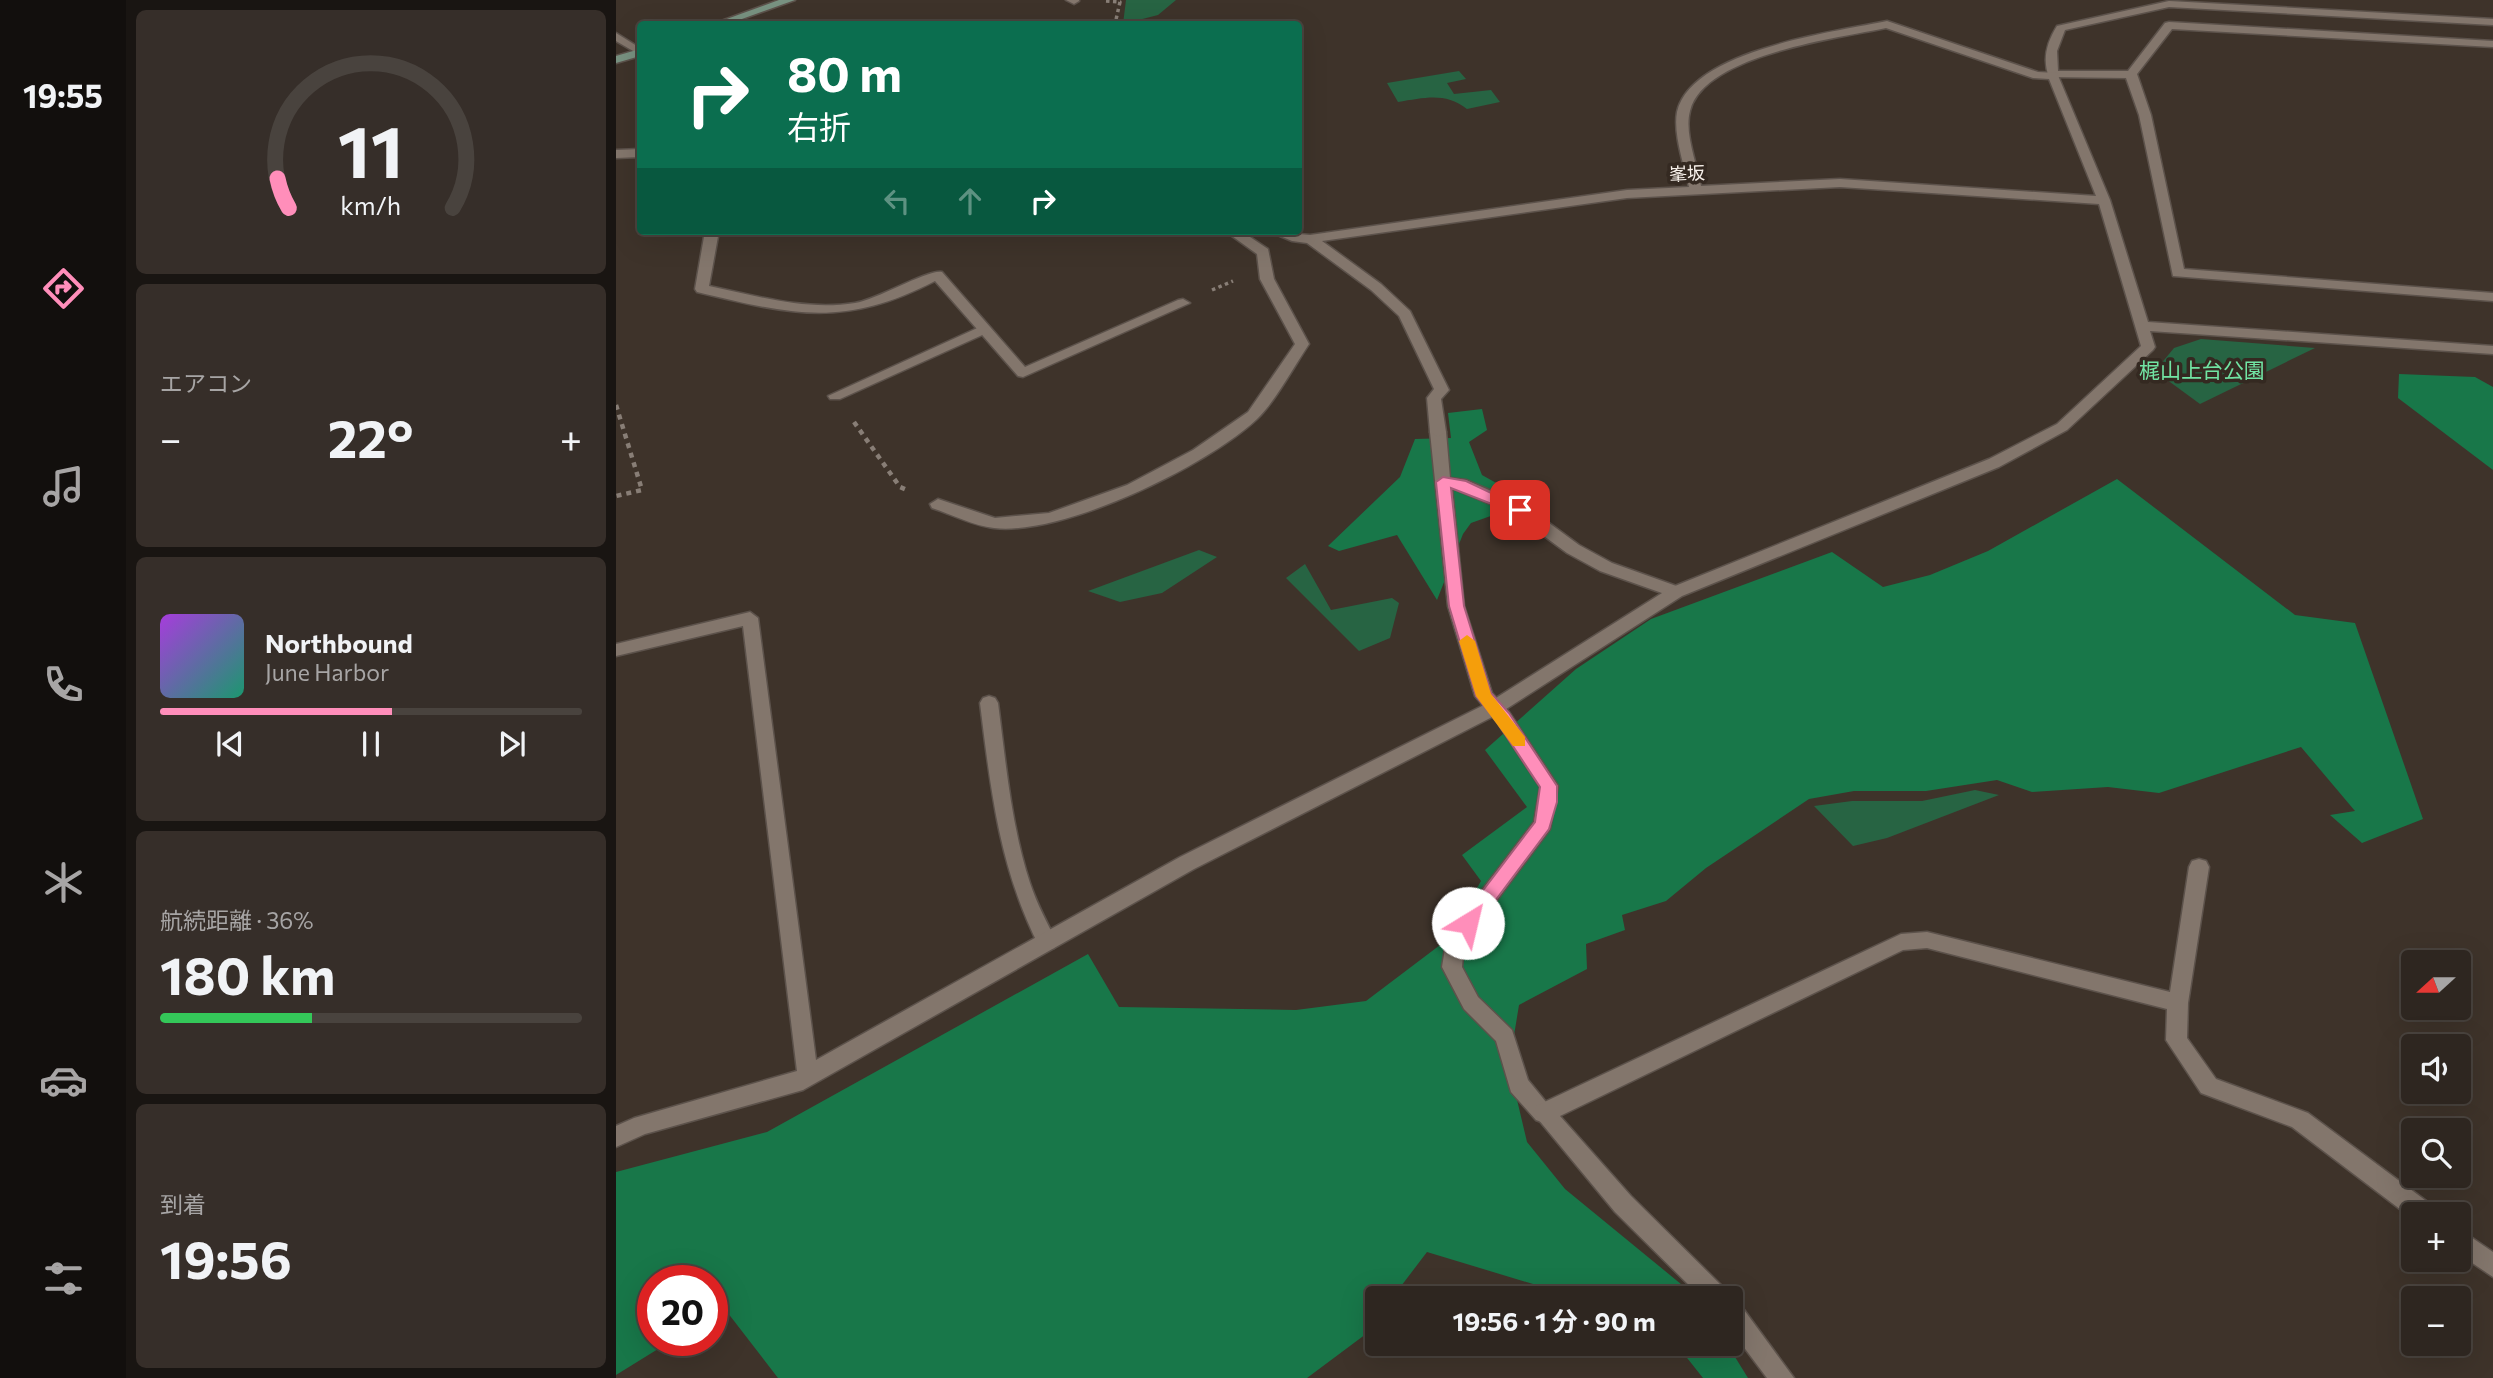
<!DOCTYPE html>
<html lang="ja">
<meta charset="utf-8">
<style>
:root{--surface:#2e2620;--page:#362e29;--text:#f1f3f6;--muted:#a7a5a5;--line:#49433e;--accent:#ff8eba}
body{margin:0;font-family:Commissioner,"Noto Sans JP",sans-serif;background:var(--page);color:var(--text);height:100vh;display:flex;flex-direction:column;font-size:26px;white-space:nowrap}
*{box-sizing:border-box;margin:0}
p{font-size:23px;color:var(--muted)}
.icon{flex:none;width:38px;height:38px;fill:none;stroke:currentColor;stroke-width:2;stroke-linecap:round;stroke-linejoin:round}
.map{position:relative;flex:1;overflow:hidden}
.drawer{display:flex;flex-direction:column;gap:10px;padding:10px;background:#191512;width:490px}
.drawer>*{flex:none}
.hud{position:absolute;left:21px;top:21px;width:665px;height:214px;border-radius:7px;box-shadow:0 7px 28px #0002,0 0 0 2px var(--line);background:#0b6e4f;color:#fff;overflow:hidden}
.needle{width:46px;rotate:249deg}
.fabs{position:absolute;left:1785px;top:950px;display:grid;gap:14px}
.fabs a{display:grid;place-items:center;width:70px;height:70px;border-radius:7px;background:var(--surface);box-shadow:0 7px 28px #0002,0 0 0 2px var(--line);font-size:35px}
.speed{position:absolute;left:21px;top:1265px;display:flex;gap:14px;font-size:35px;font-weight:700;text-align:center}
.speed>*{display:grid;place-content:center;width:91px;height:91px;border-radius:50%;background:var(--surface);box-shadow:0 7px 28px #0002,0 0 0 2px var(--line);line-height:1}
.speed .limit{border:10px solid #d22;background:#fff;color:#111}
.pin{position:absolute;display:grid;place-items:center;width:60px;height:60px;color:#fff;margin:-30px;border-radius:14px;box-shadow:0 4px 10px #0006}
.me{position:absolute;width:77px;margin:-38px;rotate:36deg;stroke-linejoin:round;filter:drop-shadow(0 0 5px #0008)}
.turn{display:flex;align-items:center;gap:24px;height:147px;padding:0 35px;font-size:32px}
.turn .icon{width:91px;height:91px;stroke-width:2.5}
.turn b{display:block;font-size:49px;line-height:60px}
.lanes{display:flex;align-items:center;height:66px;padding:0 35px;background:#0003;justify-content:center;gap:35px;direction:ltr}
.lanes .off{opacity:.35}
.big{font-size:52px;font-weight:700;line-height:1.1}
.drawer .widget{flex:1;display:flex;flex-direction:column;justify-content:center;gap:10px;min-width:0;padding:0 24px;border-radius:10px;background:var(--page)}
.drawer .dial{align-items:center;gap:0}
.dial svg{height:182px;overflow:visible;fill:none;stroke:var(--line);stroke-width:7;stroke-linecap:round;text-anchor:middle}
.dial text{fill:var(--text);stroke:none}
.song{display:flex;align-items:center;gap:21px}
.cover{width:84px;height:84px;border-radius:10px;background:linear-gradient(135deg,hsl(280 70% 55%),hsl(160 70% 35%))}
.played{height:7px;border-radius:4px;background:linear-gradient(90deg,var(--accent) 55%,var(--line) 55%)}
.keys{display:flex;justify-content:space-around;direction:ltr}
.heat{display:flex;justify-content:space-between;align-items:center;font-size:38px;direction:ltr}
.charge{height:10px;border-radius:5px;background:linear-gradient(90deg,#34c759 36%,var(--line) 0)}
.trip{position:absolute;left:749px;top:1286px;width:378px;height:70px;border-radius:7px;background:var(--surface);box-shadow:0 7px 28px #0002,0 0 0 2px var(--line);font-weight:700;line-height:70px;text-align:center}
main{display:flex;flex:1;min-height:0}
.tabs{display:flex;flex-direction:column;width:126px;justify-content:space-around;align-items:center;background:#120f0d;color:var(--muted)}
.tabs .icon{width:49px;height:49px}
.tabs .current{color:var(--accent)}
.tabs b{font-size:32px;color:var(--text)}
.map>svg:first-child{display:block}
.green{fill:#276443}
.forest{fill:#187749}
.lines{fill:none;stroke-linecap:round;stroke-linejoin:round}
.lane-casing{stroke:#5c524b;stroke-width:3}
.street-casing{stroke:#5c524b;stroke-width:3}
.secondary-casing{stroke:#5c524b;stroke-width:3}
.path-far1{stroke:#887e76;stroke-width:3.5;stroke-dasharray:3.5 3.5;stroke-linecap:butt}
.path{stroke:#887e76;stroke-width:4.5;stroke-dasharray:5 5;stroke-linecap:butt}
.lane{fill:#83766c;fill-rule:evenodd}
.street{fill:#83766c;fill-rule:evenodd}
.secondary{fill:#789281;fill-rule:evenodd}
.route{fill:#ff8eba;stroke:#a65c79;stroke-width:2}
.slow{fill:#f59e0b}
.labels{text-anchor:middle;dominant-baseline:central;stroke-width:7;stroke-linejoin:round;paint-order:stroke}
.far-street-label{font-size:18px;fill:#f7f0ea;stroke:#342921}
.park-label{font-size:21px;fill:#71e4a3;stroke:#342921}
</style>
<main>
<nav class="tabs">
<b>19:55</b>
<svg class="icon current" aria-label="directions" viewBox="0 0 24 24"><path d="M12 3l9 9-9 9-9-9zM9 14v-3h6M13 9l2 2-2 2"/></svg>
<svg class="icon" aria-label="music" viewBox="0 0 24 24"><path d="M9 18V5l10-2v13"/><circle cx="6" cy="18" r="3"/><circle cx="16" cy="16" r="3"/></svg>
<svg class="icon" aria-label="phone" viewBox="0 0 24 24"><path d="M5 4h4l2 5-3 2q2 4 5 5l2-3 5 2v4C11 20 4 13 5 4z"/></svg>
<svg class="icon" aria-label="climate" viewBox="0 0 24 24"><path d="M12 3v18M4 7l16 10M4 17L20 7"/></svg>
<svg class="icon" aria-label="car" viewBox="0 0 24 24"><path d="M5 17H2v-5l4-1 3-4h7l3 4 3 1v5h-3M9 17h6M6 11h13"/><circle cx="7" cy="17" r="2"/><circle cx="17" cy="17" r="2"/></svg>
<svg class="icon" aria-label="filters" viewBox="0 0 24 24"><path d="M4 7h16M4 17h16"/><circle cx="9" cy="7" r="2"/><circle cx="15" cy="17" r="2"/></svg>
</nav>
<section class="drawer">
<div class="widget dial"><svg viewBox="0 0 100 80">
<path d="M14 69A42 42 0 1 1 86 69"/>
<path d="M14 69A42 42 0 0 1 9 56" stroke="#ff8eba"/>
<text x="50" y="56" font-size="32" font-weight="700">11</text>
<text x="50" y="72" font-size="11">km/h</text>
</svg></div>
<div class="widget"><p>エアコン</p>
<div class="heat"><a>−</a><b class="big">22°</b><a>+</a></div>
</div>
<div class="widget">
<div class="song"><i class="cover"></i><div><b>Northbound</b><p>June Harbor</p></div></div>
<div class="played"></div>
<div class="keys"><svg class="icon" aria-label="previous" viewBox="0 0 24 24"><path d="M18 5L8 12l10 7zM5 5v14"/></svg><svg class="icon" aria-label="pause" viewBox="0 0 24 24"><path d="M8 5v14M16 5v14"/></svg><svg class="icon" aria-label="next" viewBox="0 0 24 24"><path d="M6 5l10 7-10 7zM19 5v14"/></svg></div>
</div>
<div class="widget"><p>航続距離 · 36%</p><b class="big">180 km</b><div class="charge"></div></div>
<div class="widget"><p>到着</p><b class="big">19:56</b></div>
</section>
<div class="map">
<svg width="1877" height="1378" viewBox="0 0 1877 1378">
<rect width="100%" height="100%" fill="#3e332a"/>
<!-- green -->
<g class="green">
<path d="M 510,0 L 560,0 L 542,15 L 507,24 Z"/>
<path d="M 843,71 L 850,79 L 831,83 L 838,94 L 875,90 L 884,102 L 851,109 C 829,92 809,98 782,102 L 771,83 Z"/>
<path d="M 1585,339 L 1699,348 L 1584,404 L 1539,371 L 1558,348 Z"/>
<path d="M 583,550 L 601,557 L 546,593 L 504,602 L 472,591 Z"/>
<path d="M 689,564 L 715,610 L 776,598 L 783,603 L 774,638 L 743,651 L 670,578 Z"/>
<path d="M 1359,790 L 1383,795 L 1271,838 L 1237,846 L 1198,806 L 1236,801 L 1306,801 Z"/>
</g>
<!-- forest -->
<g class="forest">
<path d="M 1783,374 L 1859,377 L 1877,387 L 1877,470 L 1782,398 Z"/>
<path d="M 866,409 L 871,430 L 853,442 L 866,475 L 914,502 L 855,523 L 847,534 L 821,600 L 781,535 L 723,551 L 712,546 L 784,477 L 799,439 L 835,438 L 832,413 Z"/>
<path d="M 1501,479 L 1679,615 L 1739,623 L 1807,819 L 1746,843 L 1714,815 L 1739,811 L 1685,747 L 1543,793 L 1492,787 L 1416,792 L 1381,780 L 1310,791 L 1238,791 L 1193,799 L 1090,868 L 1050,901 L 1006,915 L 1009,930 L 970,944 L 971,969 L 903,1005 L 893,1066 L 911,1142 L 949,1189 L 1082,1298 L 963,1298 L 811,1252 L 776,1298 L 761,1298 L 761,1319 L 750,1334 L 691,1378 L 162,1378 L 108,1308 L 96,1315 L 96,1281 L 37,1281 L 37,1340 L 55,1341 L 0,1375 L 0,1172 L 151,1132 L 472,954 L 503,1007 L 680,1010 L 750,1001 L 832,939 L 865,881 L 846,855 L 911,807 L 869,750 L 960,669 L 1035,619 L 1216,552 L 1267,587 L 1314,575 L 1372,551 Z"/>
<path d="M 1060,1344 L 1111,1344 L 1132,1378 L 1087,1378 Z"/>
</g>
<g class="lines">
<defs>
<g id="lane">
<path d="M 1553,1 L 1877,19 L 1877,25 L 1553,7 L 1449,30 L 1441,51 L 1442,71 L 1512,71 L 1549,23 L 1553,22 L 1877,41 L 1877,47 L 1556,29 L 1521,74 L 1535,115 L 1568,269 L 1877,293 L 1877,301 L 1557,276 L 1523,115 L 1510,78 L 1433,77 C 1426,59 1431,42 1441,26 Z"/>
<path d="M 0,33 L 24,48 L 24,55 L 0,41 Z"/>
<path d="M 368,325 L 375,329 L 373,332 L 224,399 L 214,399 L 212,396 Z"/>
<path d="M 822,427 L 830,432 L 834,478 L 850,480 L 910,506 L 963,545 L 996,563 L 1066,588 L 1068,592 L 1060,598 L 984,571 L 951,553 L 898,514 L 836,488 L 848,606 L 876,693 L 893,712 L 942,786 L 934,829 L 848,944 L 846,967 L 862,997 L 896,1030 L 912,1080 L 939,1113 L 936,1120 L 928,1123 L 920,1120 L 895,1092 L 880,1041 L 848,1009 L 826,967 L 831,936 L 918,822 L 924,787 L 881,722 L 859,696 L 832,606 L 814,432 Z"/>
<path d="M 373,696 L 379,698 L 382,703 C 390,764 395,825 414,883 C 421,904 431,923 441,942 L 438,948 L 431,950 L 424,948 C 383,868 375,791 364,703 L 367,698 Z"/>
</g>
<g id="street">
<path d="M 450,0 L 463,0 L 463,1 L 458,4 Z"/>
<path d="M 1271,21 L 1422,72 L 1441,73 L 1494,200 L 1532,322 L 1877,346 L 1877,354 L 1534,331 L 1539,347 L 1537,350 L 1451,430 L 1383,467 L 1066,596 L 884,713 L 578,869 L 187,1090 L 29,1134 L 0,1147 L 0,1126 L 18,1118 L 181,1071 L 127,626 L 0,656 L 0,644 L 134,612 L 142,618 L 200,1060 L 564,857 L 872,703 L 1054,588 L 1373,459 L 1441,424 L 1525,346 L 1483,204 L 1224,187 L 1011,198 L 706,241 L 765,284 L 794,311 L 833,390 L 825,399 L 830,432 L 822,437 L 814,432 L 811,398 L 818,389 L 783,316 L 755,290 L 691,243 L 676,241 L 652,231 L 694,235 L 1011,190 L 1073,187 C 1068,165 1057,134 1061,112 C 1075,50 1218,32 1271,21 ZM 1270,28 L 1417,78 L 1433,79 L 1480,196 L 1224,179 L 1085,186 C 1081,164 1068,133 1074,111 C 1087,55 1222,38 1270,28 Z"/>
<path d="M 24,149 L 24,157 L 0,158 L 0,150 Z"/>
<path d="M 89,231 L 103,231 L 93,286 C 141,296 190,311 239,303 C 261,300 312,269 326,272 L 409,367 L 562,300 L 567,299 L 574,303 L 407,377 L 402,376 L 319,281 C 228,328 177,315 81,292 L 79,289 Z"/>
<path d="M 609,231 L 625,231 L 652,249 L 658,279 L 693,344 C 679,365 658,403 641,419 C 591,466 447,536 378,528 C 358,526 335,514 316,508 L 314,504 L 322,499 L 379,518 L 433,513 L 511,485 L 577,450 L 632,412 L 679,344 L 644,279 L 641,254 Z"/>
<path d="M 1583,859 L 1590,861 L 1593,867 L 1572,1003 L 1571,1038 L 1600,1079 L 1692,1113 L 1817,1206 L 1820,1214 L 1797,1214 L 1797,1219 L 1676,1127 L 1585,1093 L 1550,1040 L 1551,1009 L 1311,948 L 1287,950 L 944,1116 L 1015,1196 L 1110,1290 L 1113,1298 L 1086,1298 L 999,1212 L 917,1113 L 920,1106 L 1285,934 L 1311,932 L 1554,992 L 1573,867 L 1576,861 Z"/>
<path d="M 1843,1229 L 1877,1252 L 1877,1277 L 1843,1254 Z"/>
<path d="M 1115,1299 L 1123,1303 L 1178,1378 L 1151,1378 L 1115,1330 Z"/>
</g>
<g id="secondary">
<path d="M 163,0 L 179,0 L 112,24 L 97,24 Z"/>
<path d="M 24,49 L 24,56 L 0,63 L 0,56 Z"/>
</g>
</defs>
<!-- lane casing -->
<use href="#lane" class="lane-casing"/>
<!-- street casing -->
<use href="#street" class="street-casing"/>
<!-- secondary casing -->
<use href="#secondary" class="secondary-casing"/>
<!-- path-far1 -->
<g class="path-far1">
<path d="M 490,1 L 504,2 L 499,24"/>
<path d="M 596,290 L 617,281"/>
</g>
<!-- path -->
<g class="path">
<path d="M 0,405 L 26,490 L 0,496"/>
<path d="M 238,422 L 284,487 L 293,491"/>
</g>
<!-- lane -->
<use href="#lane" class="lane"/>
<!-- street -->
<use href="#street" class="street"/>
<!-- secondary -->
<use href="#secondary" class="secondary"/>
</g>
<!-- route -->
<path class="route" d="M 827,477 L 850,481 L 911,510 L 904,515 L 899,513 L 835,488 L 848,606 L 875,693 L 893,713 L 941,786 L 941,802 L 933,829 L 858,929 L 846,929 L 843,923 L 846,918 L 919,822 L 924,787 L 881,722 L 860,696 L 833,606 L 820,482 Z"/>
<!-- slow -->
<path class="slow" d="M 851,635 L 859,641 L 875,694 L 909,737 L 909,746 L 897,746 L 860,696 L 843,641 Z"/>
<g class="labels">
<!-- far-street labels -->
<g class="far-street-label">
<text transform="translate(1071 173) rotate(-3)">峯坂</text>
</g>
<!-- park labels -->
<g class="park-label">
<text x="1586" y="369">梶山上台公園</text>
</g>
</g>
</svg>
<div class="fabs">
<a><svg class="needle" viewBox="-14 -14 28 28"><path d="M0-13l5 13h-10z" fill="#e53935"/><path d="M0 13l5-13h-10z" fill="#a7a5a5"/></svg></a>
<a><svg class="icon" aria-label="sound" viewBox="0 0 24 24"><path d="M4 9h4l5-4v14l-5-4H4zM17 9q2 3 0 6"/></svg></a>
<a><svg class="icon" aria-label="search" viewBox="0 0 24 24"><circle cx="10" cy="10" r="6"/><path d="M15 15l6 6"/></svg></a>
<a>+</a>
<a>−</a>
</div>
<div class="speed"><div class="limit">20</div></div>
<div class="pin" style="left:904px;top:510px;background:#d93025"><svg class="icon" aria-label="arrive" viewBox="0 0 24 24"><path d="M6 21V4h12l-3 4 3 4H6"/></svg></div>
<svg class="me" style="left:852px;top:923px" viewBox="-20 -20 40 40"><circle r="19" fill="#fff"/><path d="M0-13L10 11 0 6-10 11z" fill="#ff8eba"/></svg>
<div class="trip">19:56 · 1 分 · 90 m</div>
<div class="hud">
<div class="turn"><svg class="icon" aria-label="right" viewBox="0 0 24 24"><path d="M7 20v-9h11M14 6l5 5-5 5"/></svg><div><b>80 m</b>右折</div></div>
<div class="lanes"><svg class="icon off" aria-label="left" viewBox="0 0 24 24"><path d="M17 20v-9H6M10 6l-5 5 5 5"/></svg><svg class="icon off" aria-label="ahead" viewBox="0 0 24 24"><path d="M12 20V5M6 11l6-6 6 6"/></svg><svg class="icon" aria-label="right" viewBox="0 0 24 24"><path d="M7 20v-9h11M14 6l5 5-5 5"/></svg></div>
</div>
</div>
</main>
